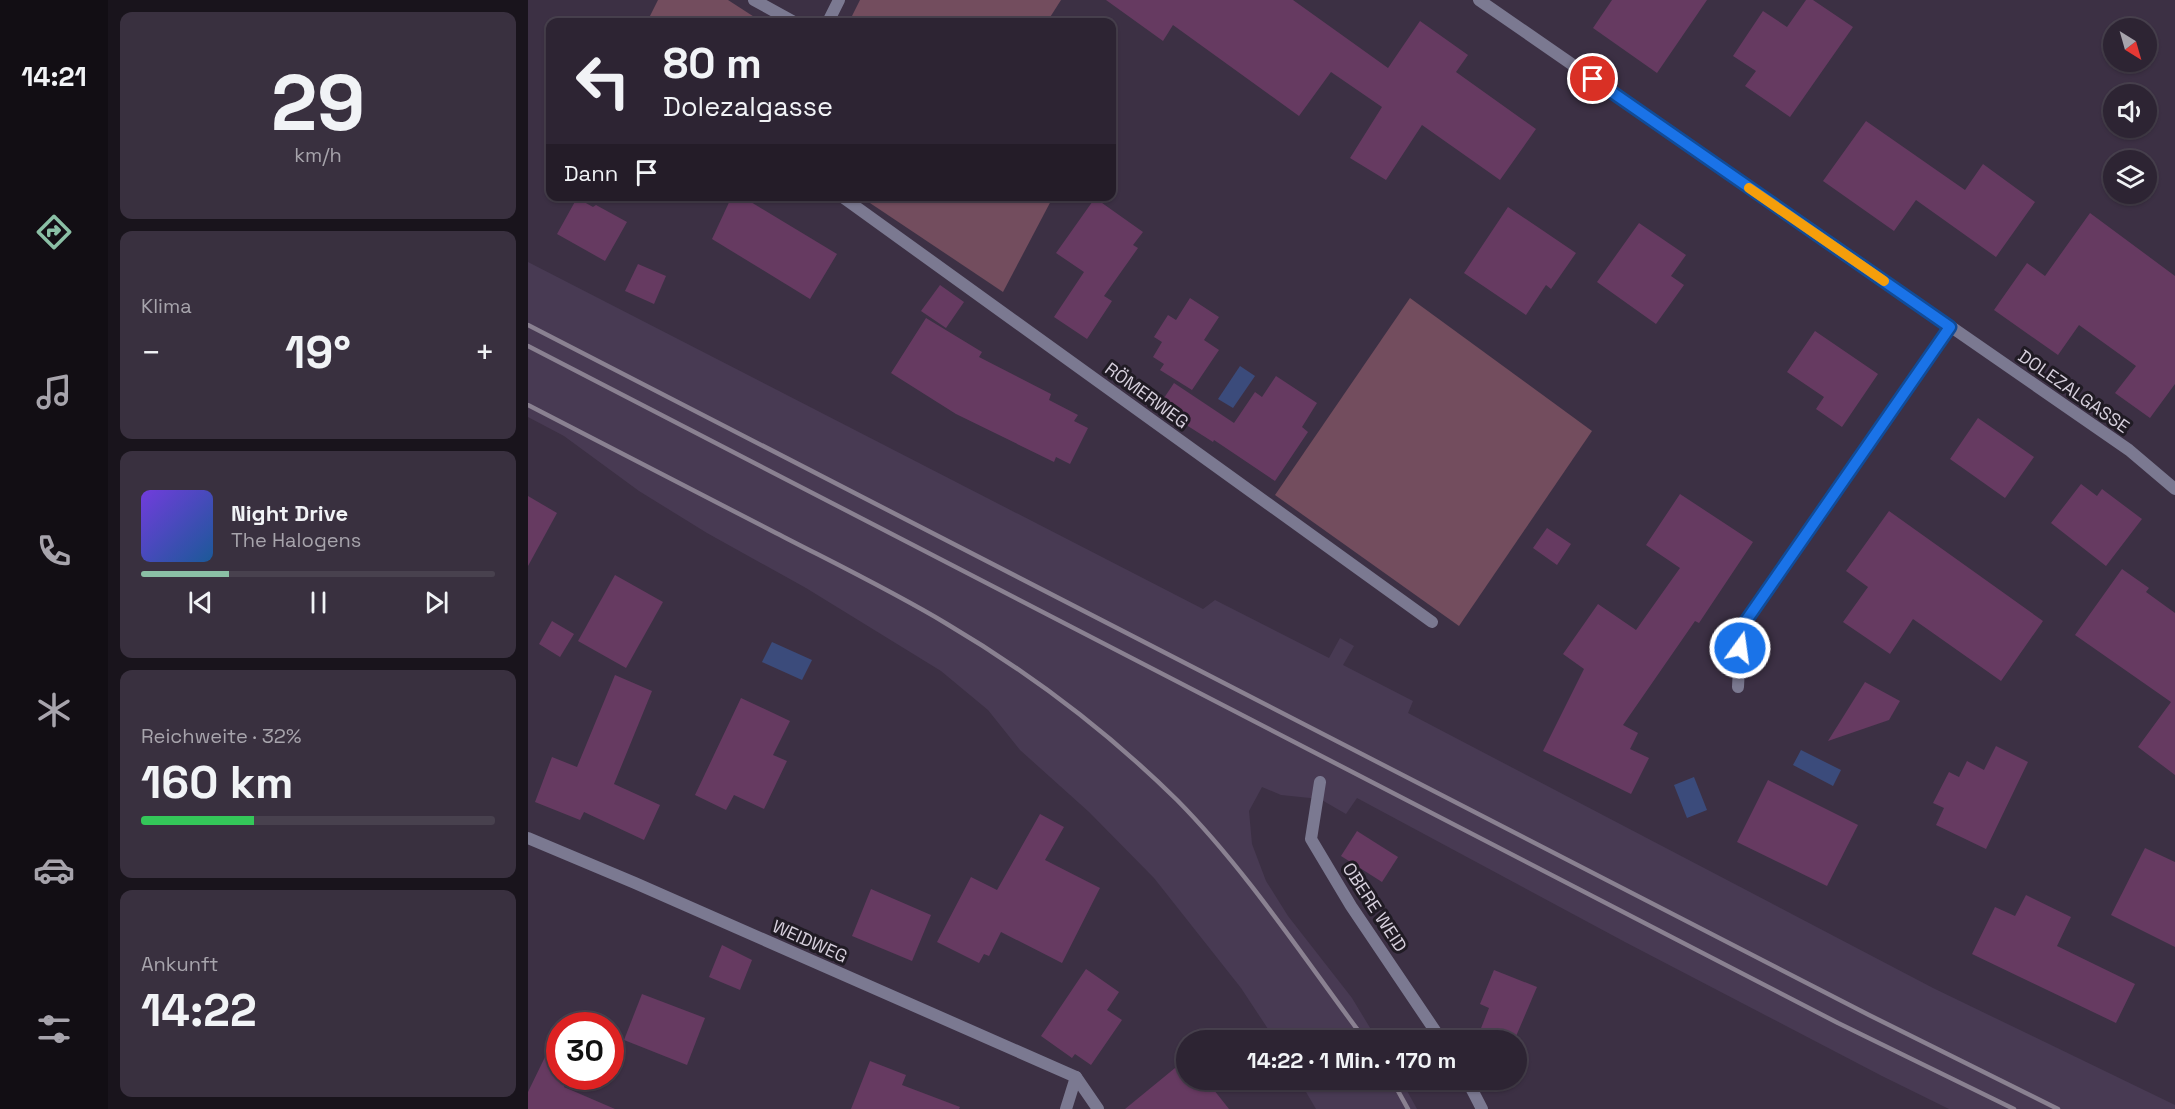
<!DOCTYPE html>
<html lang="de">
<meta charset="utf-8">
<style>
:root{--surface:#2d2433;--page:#39303f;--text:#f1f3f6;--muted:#a7a4ac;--line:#48414e;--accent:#8abfa5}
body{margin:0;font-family:"Space Grotesk",sans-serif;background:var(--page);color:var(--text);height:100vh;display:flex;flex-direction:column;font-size:22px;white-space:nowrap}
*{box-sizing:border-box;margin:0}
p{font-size:20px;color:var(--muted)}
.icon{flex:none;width:33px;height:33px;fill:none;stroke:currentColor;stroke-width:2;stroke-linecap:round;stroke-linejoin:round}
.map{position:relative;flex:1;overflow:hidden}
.panel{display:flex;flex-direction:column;gap:12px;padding:12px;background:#19141c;width:420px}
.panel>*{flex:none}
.hud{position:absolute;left:18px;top:18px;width:570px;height:183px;border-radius:12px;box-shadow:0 2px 4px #0004,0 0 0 2px var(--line);background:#2d2433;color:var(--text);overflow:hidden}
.needle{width:39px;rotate:143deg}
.buttons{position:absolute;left:1575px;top:18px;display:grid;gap:12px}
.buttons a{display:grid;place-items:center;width:54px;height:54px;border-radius:50%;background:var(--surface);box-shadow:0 2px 4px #0004,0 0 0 2px var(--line);font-size:30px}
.speed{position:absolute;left:18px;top:1012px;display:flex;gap:12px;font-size:30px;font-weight:700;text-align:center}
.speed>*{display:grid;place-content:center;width:78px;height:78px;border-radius:50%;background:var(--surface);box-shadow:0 2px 4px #0004,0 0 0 2px var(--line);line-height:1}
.speed .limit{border:9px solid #d22;background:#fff;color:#111}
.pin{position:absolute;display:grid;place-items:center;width:51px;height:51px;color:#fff;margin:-26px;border:3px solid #fff;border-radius:50%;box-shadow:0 2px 6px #0007}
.me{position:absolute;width:66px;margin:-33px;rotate:14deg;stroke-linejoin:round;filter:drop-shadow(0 0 4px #0008)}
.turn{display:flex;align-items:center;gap:21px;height:126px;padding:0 18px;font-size:27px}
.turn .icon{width:78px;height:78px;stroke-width:2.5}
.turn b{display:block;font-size:42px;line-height:51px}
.then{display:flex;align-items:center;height:57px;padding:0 18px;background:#0003;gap:12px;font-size:22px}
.big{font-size:45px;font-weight:700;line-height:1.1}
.panel .widget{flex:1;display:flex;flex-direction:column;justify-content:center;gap:9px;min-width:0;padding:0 21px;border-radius:12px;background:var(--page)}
.panel .dial{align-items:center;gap:0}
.dial b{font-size:78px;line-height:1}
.song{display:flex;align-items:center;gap:18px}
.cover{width:72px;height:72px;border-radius:9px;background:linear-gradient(135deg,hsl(260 70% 55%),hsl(210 70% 35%))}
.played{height:6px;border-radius:3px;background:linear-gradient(90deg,var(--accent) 25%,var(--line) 25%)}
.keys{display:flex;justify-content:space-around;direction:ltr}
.heat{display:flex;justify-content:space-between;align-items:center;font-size:33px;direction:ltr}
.charge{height:9px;border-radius:4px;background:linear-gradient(90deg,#34c759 32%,var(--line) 0)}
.trip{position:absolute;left:648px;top:1030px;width:351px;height:60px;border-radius:30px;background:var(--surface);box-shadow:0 2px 4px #0004,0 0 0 2px var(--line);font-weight:700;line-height:60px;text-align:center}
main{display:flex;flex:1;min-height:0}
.tabs{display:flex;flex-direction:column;width:108px;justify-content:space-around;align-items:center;background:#120e14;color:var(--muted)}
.tabs .icon{width:42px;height:42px}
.tabs .on{color:var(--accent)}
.tabs b{font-size:27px;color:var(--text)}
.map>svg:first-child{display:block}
.built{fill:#483a53}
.green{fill:#734d5e}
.water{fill:#3b4b7b}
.building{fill:#663a61}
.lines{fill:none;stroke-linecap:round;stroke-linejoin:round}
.street{stroke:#7b7991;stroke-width:12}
.rail{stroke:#8a8191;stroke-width:4.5}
.route-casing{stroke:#114b97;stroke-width:15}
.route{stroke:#1a73e8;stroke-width:10}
.slow{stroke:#f59e0b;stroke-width:10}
.labels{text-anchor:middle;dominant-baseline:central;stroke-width:6;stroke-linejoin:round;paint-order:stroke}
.street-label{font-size:18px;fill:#d6cfdc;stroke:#201b24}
</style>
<main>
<nav class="tabs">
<b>14:21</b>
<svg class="icon on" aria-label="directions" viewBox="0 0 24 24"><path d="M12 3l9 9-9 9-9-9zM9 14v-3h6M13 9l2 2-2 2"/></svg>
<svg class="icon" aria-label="music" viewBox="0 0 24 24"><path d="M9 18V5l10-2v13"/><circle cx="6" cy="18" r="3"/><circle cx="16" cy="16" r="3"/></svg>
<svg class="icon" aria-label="phone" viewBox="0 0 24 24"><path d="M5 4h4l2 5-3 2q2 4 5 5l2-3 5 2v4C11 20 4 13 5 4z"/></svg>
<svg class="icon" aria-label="climate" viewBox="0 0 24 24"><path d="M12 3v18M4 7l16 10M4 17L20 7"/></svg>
<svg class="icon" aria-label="car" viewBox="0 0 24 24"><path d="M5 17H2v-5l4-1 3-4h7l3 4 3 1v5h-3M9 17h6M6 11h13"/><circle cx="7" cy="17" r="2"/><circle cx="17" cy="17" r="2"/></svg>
<svg class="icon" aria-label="filters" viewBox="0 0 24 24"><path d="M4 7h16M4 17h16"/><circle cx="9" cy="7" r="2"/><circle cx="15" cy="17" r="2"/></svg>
</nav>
<section class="panel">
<div class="widget dial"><b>29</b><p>km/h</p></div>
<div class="widget"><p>Klima</p>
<div class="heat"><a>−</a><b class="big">19°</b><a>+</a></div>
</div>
<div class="widget">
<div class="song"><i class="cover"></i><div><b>Night Drive</b><p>The Halogens</p></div></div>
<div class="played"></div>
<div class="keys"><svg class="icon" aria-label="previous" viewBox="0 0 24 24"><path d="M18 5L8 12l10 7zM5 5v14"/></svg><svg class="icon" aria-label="pause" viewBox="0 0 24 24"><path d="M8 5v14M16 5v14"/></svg><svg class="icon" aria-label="next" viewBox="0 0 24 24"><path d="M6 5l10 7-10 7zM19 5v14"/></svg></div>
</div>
<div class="widget"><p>Reichweite · 32%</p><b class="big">160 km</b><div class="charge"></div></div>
<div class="widget"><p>Ankunft</p><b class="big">14:22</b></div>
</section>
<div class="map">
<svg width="1647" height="1109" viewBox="0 0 1647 1109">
<rect width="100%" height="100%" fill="#3c3044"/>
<!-- built -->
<g class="built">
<path d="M 0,262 L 675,609 L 687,600 L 801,658 L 812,638 L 826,646 L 815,665 L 885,701 L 880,713 L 1405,988 L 1647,1105 L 1647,1109 L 1421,1109 L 1354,1076 L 1097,942 L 829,798 L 818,814 L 792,799 L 753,795 L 734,787 L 721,811 L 724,844 L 738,881 L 760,916 L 824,998 L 850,1041 L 748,1041 L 713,988 L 626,878 L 561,812 L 492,750 L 460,710 L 413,671 L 278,588 L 179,533 L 111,491 L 36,436 L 0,417 Z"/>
<path d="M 771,1080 L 873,1080 L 889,1109 L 788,1109 Z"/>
</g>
<!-- green -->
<g class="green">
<path d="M 130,0 L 200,0 L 234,22 L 119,22 Z"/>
<path d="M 332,0 L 533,0 L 519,22 L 321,22 Z"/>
<path d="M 333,197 L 525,197 L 475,292 Z"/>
<path d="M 882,298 L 1064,431 L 931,626 L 747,495 Z"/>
</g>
<!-- water -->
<g class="water">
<path d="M 712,366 L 727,376 L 705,408 L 690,399 Z"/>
<path d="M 244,642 L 284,660 L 274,680 L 234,662 Z"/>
<path d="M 1273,750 L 1313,770 L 1305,786 L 1265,765 Z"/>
<path d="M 1166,777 L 1179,810 L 1159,818 L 1146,785 Z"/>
</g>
<!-- building -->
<g class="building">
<path d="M 578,0 L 765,0 L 860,68 L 892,21 L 940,55 L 928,72 L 1008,129 L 972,180 L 894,125 L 858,180 L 822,158 L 854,107 L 803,72 L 771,116 L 645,25 L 635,41 Z"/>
<path d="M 1084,0 L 1179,0 L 1129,73 L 1065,28 Z"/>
<path d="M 1278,0 L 1285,0 L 1325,27 L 1262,117 L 1217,86 L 1228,71 L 1205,56 L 1235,11 L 1259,27 Z"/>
<path d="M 1338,121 L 1437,190 L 1455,164 L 1507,202 L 1468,257 L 1388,200 L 1366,231 L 1295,181 Z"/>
<path d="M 204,196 L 213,196 L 309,254 L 282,299 L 184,239 Z"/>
<path d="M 49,198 L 65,207 L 68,205 L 99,222 L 77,261 L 29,234 Z"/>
<path d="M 567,198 L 615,232 L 605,245 L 610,248 L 576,296 L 584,301 L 559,339 L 526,317 L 556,272 L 528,253 Z"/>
<path d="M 980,207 L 1048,253 L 1023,289 L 1018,285 L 998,315 L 936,273 Z"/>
<path d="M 1562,213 L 1647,276 L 1647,384 L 1622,418 L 1587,393 L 1608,366 L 1551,325 L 1530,355 L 1466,310 L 1499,263 L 1517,276 Z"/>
<path d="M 1111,223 L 1158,255 L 1143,276 L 1156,285 L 1128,324 L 1069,282 Z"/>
<path d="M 110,264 L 138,276 L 126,304 L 97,291 Z"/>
<path d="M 412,285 L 436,302 L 418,328 L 393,311 Z"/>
<path d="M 662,298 L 691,317 L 676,340 L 691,350 L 664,390 L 632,370 L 636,364 L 625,357 L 634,342 L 626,337 L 640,315 L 648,320 Z"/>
<path d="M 398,318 L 454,352 L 451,357 L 523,394 L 521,400 L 550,415 L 546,421 L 560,428 L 542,464 L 528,457 L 526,462 L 428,414 L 363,373 Z"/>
<path d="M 1287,331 L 1350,374 L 1314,427 L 1288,409 L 1296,397 L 1259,372 Z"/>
<path d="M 748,376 L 789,403 L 774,427 L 780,432 L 747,481 L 686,440 L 685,442 L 630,407 L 646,383 L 706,423 L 727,392 L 734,397 Z"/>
<path d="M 1450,418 L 1506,457 L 1477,498 L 1422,459 Z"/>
<path d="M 1553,484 L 1569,496 L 1574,489 L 1614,519 L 1578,566 L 1523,523 Z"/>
<path d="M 1152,494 L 1225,542 L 1171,623 L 1167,621 L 1095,725 L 1110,733 L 1102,749 L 1121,758 L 1103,794 L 1015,751 L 1056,669 L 1035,654 L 1070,604 L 1108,630 L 1152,568 L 1118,545 Z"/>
<path d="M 0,496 L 29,513 L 0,566 Z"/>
<path d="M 1361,511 L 1515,621 L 1473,681 L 1385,619 L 1362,654 L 1315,622 L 1340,587 L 1318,571 Z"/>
<path d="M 1019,528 L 1043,544 L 1029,565 L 1005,548 Z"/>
<path d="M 1594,569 L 1621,588 L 1618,592 L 1647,613 L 1647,775 L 1610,747 L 1643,702 L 1547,635 Z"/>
<path d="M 87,575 L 135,602 L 98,668 L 50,641 Z"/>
<path d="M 24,621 L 46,634 L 32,657 L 11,644 Z"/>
<path d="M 87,675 L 124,691 L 86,784 L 132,805 L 116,840 L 56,812 L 52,820 L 7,802 L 24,757 L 49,767 Z"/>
<path d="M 1337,682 L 1372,701 L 1361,720 L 1300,741 Z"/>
<path d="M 213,698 L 262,721 L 245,755 L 259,761 L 236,809 L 206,795 L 198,810 L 167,795 Z"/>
<path d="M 1468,746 L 1500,762 L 1458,849 L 1408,825 L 1416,808 L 1405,803 L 1421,772 L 1431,777 L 1439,761 L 1456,770 Z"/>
<path d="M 1240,780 L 1330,825 L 1299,886 L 1209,842 Z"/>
<path d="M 512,814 L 536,827 L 517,860 L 572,888 L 534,963 L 473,932 L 461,956 L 456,954 L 451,963 L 409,942 L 443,877 L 469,890 Z"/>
<path d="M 829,831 L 870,857 L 854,882 L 813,856 Z"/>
<path d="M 1617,848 L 1647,862 L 1647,947 L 1583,915 Z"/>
<path d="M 343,889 L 403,915 L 384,961 L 324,936 Z"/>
<path d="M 1498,895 L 1543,917 L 1529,946 L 1607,984 L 1588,1023 L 1444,954 L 1467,907 L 1487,916 Z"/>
<path d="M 194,945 L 224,960 L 212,990 L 181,977 Z"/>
<path d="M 558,969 L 591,992 L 579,1010 L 594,1020 L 563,1065 L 547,1054 L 544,1058 L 513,1036 Z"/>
<path d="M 966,970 L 1009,987 L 986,1041 L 948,1041 L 961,1008 L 952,1004 Z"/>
<path d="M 114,994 L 177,1018 L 159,1065 L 96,1040 Z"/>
<path d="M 32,1026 L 32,1077 L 40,1077 L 36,1087 L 87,1109 L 0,1109 L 0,1092 Z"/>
<path d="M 658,1059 L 658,1080 L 678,1080 L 701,1109 L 597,1109 Z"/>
<path d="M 342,1061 L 378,1075 L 374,1085 L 432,1107 L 431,1109 L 323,1109 Z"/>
</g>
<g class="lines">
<!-- street -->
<g class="street">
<path d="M 226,0 L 266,22"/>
<path d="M 951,0 L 1601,450 L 1647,489"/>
<path d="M 300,22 L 311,0"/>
<path d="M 313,196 L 904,622"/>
<path d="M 1210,687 L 1213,628 L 1422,327"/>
<path d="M 792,782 L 783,839 L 823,906 L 914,1041"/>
<path d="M 0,838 L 107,883 L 548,1077 L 570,1109"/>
<path d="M 939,1080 L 954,1109"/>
<path d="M 538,1109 L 548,1077"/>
</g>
<!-- rail -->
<g class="rail">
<path d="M 0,325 L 1341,1015 L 1530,1109"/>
<path d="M 0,346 L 1310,1023 L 1486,1109"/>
<path d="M 0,405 C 83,448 166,491 248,533 C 306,563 364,591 419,624 C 502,673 580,732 649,800 C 720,872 777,960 838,1041"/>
<path d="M 864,1080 L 880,1109"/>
</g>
</g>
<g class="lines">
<defs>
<path id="route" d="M 1065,79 L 1422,327 L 1213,628 L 1212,648"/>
</defs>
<!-- route casing -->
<use href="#route" class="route-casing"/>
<!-- route -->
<use href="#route" class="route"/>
<!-- slow -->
<path class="slow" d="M 1221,188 L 1356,281"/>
</g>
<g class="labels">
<!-- street labels -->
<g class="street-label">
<text transform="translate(1546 391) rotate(35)">DOLEZALGASSE</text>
<text transform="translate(619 395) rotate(36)">RÖMERWEG</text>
<text transform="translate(847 907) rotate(57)">OBERE WEID</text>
<text transform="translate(282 941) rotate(24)">WEIDWEG</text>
</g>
</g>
</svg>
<div class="buttons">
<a><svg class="needle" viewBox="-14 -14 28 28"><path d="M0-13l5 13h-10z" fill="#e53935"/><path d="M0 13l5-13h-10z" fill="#a7a4ac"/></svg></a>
<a><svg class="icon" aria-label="sound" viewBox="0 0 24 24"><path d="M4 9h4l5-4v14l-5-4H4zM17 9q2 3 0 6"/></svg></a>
<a><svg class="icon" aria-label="layers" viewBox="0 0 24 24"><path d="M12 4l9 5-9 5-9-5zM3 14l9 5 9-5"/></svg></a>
</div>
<div class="speed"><div class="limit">30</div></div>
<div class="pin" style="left:1065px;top:79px;background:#d93025"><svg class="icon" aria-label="arrive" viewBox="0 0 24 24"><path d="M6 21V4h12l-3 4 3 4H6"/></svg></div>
<svg class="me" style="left:1212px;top:648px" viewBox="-20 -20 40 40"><circle r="17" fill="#1a73e8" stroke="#fff" stroke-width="3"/><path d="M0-11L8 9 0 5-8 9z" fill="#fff"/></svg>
<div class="trip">14:22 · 1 Min. · 170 m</div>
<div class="hud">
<div class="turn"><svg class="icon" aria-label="left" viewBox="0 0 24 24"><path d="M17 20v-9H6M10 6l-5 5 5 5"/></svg><div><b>80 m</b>Dolezalgasse</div></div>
<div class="then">Dann<svg class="icon" aria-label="arrive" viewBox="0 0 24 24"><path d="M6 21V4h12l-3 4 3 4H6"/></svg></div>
</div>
</div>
</main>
